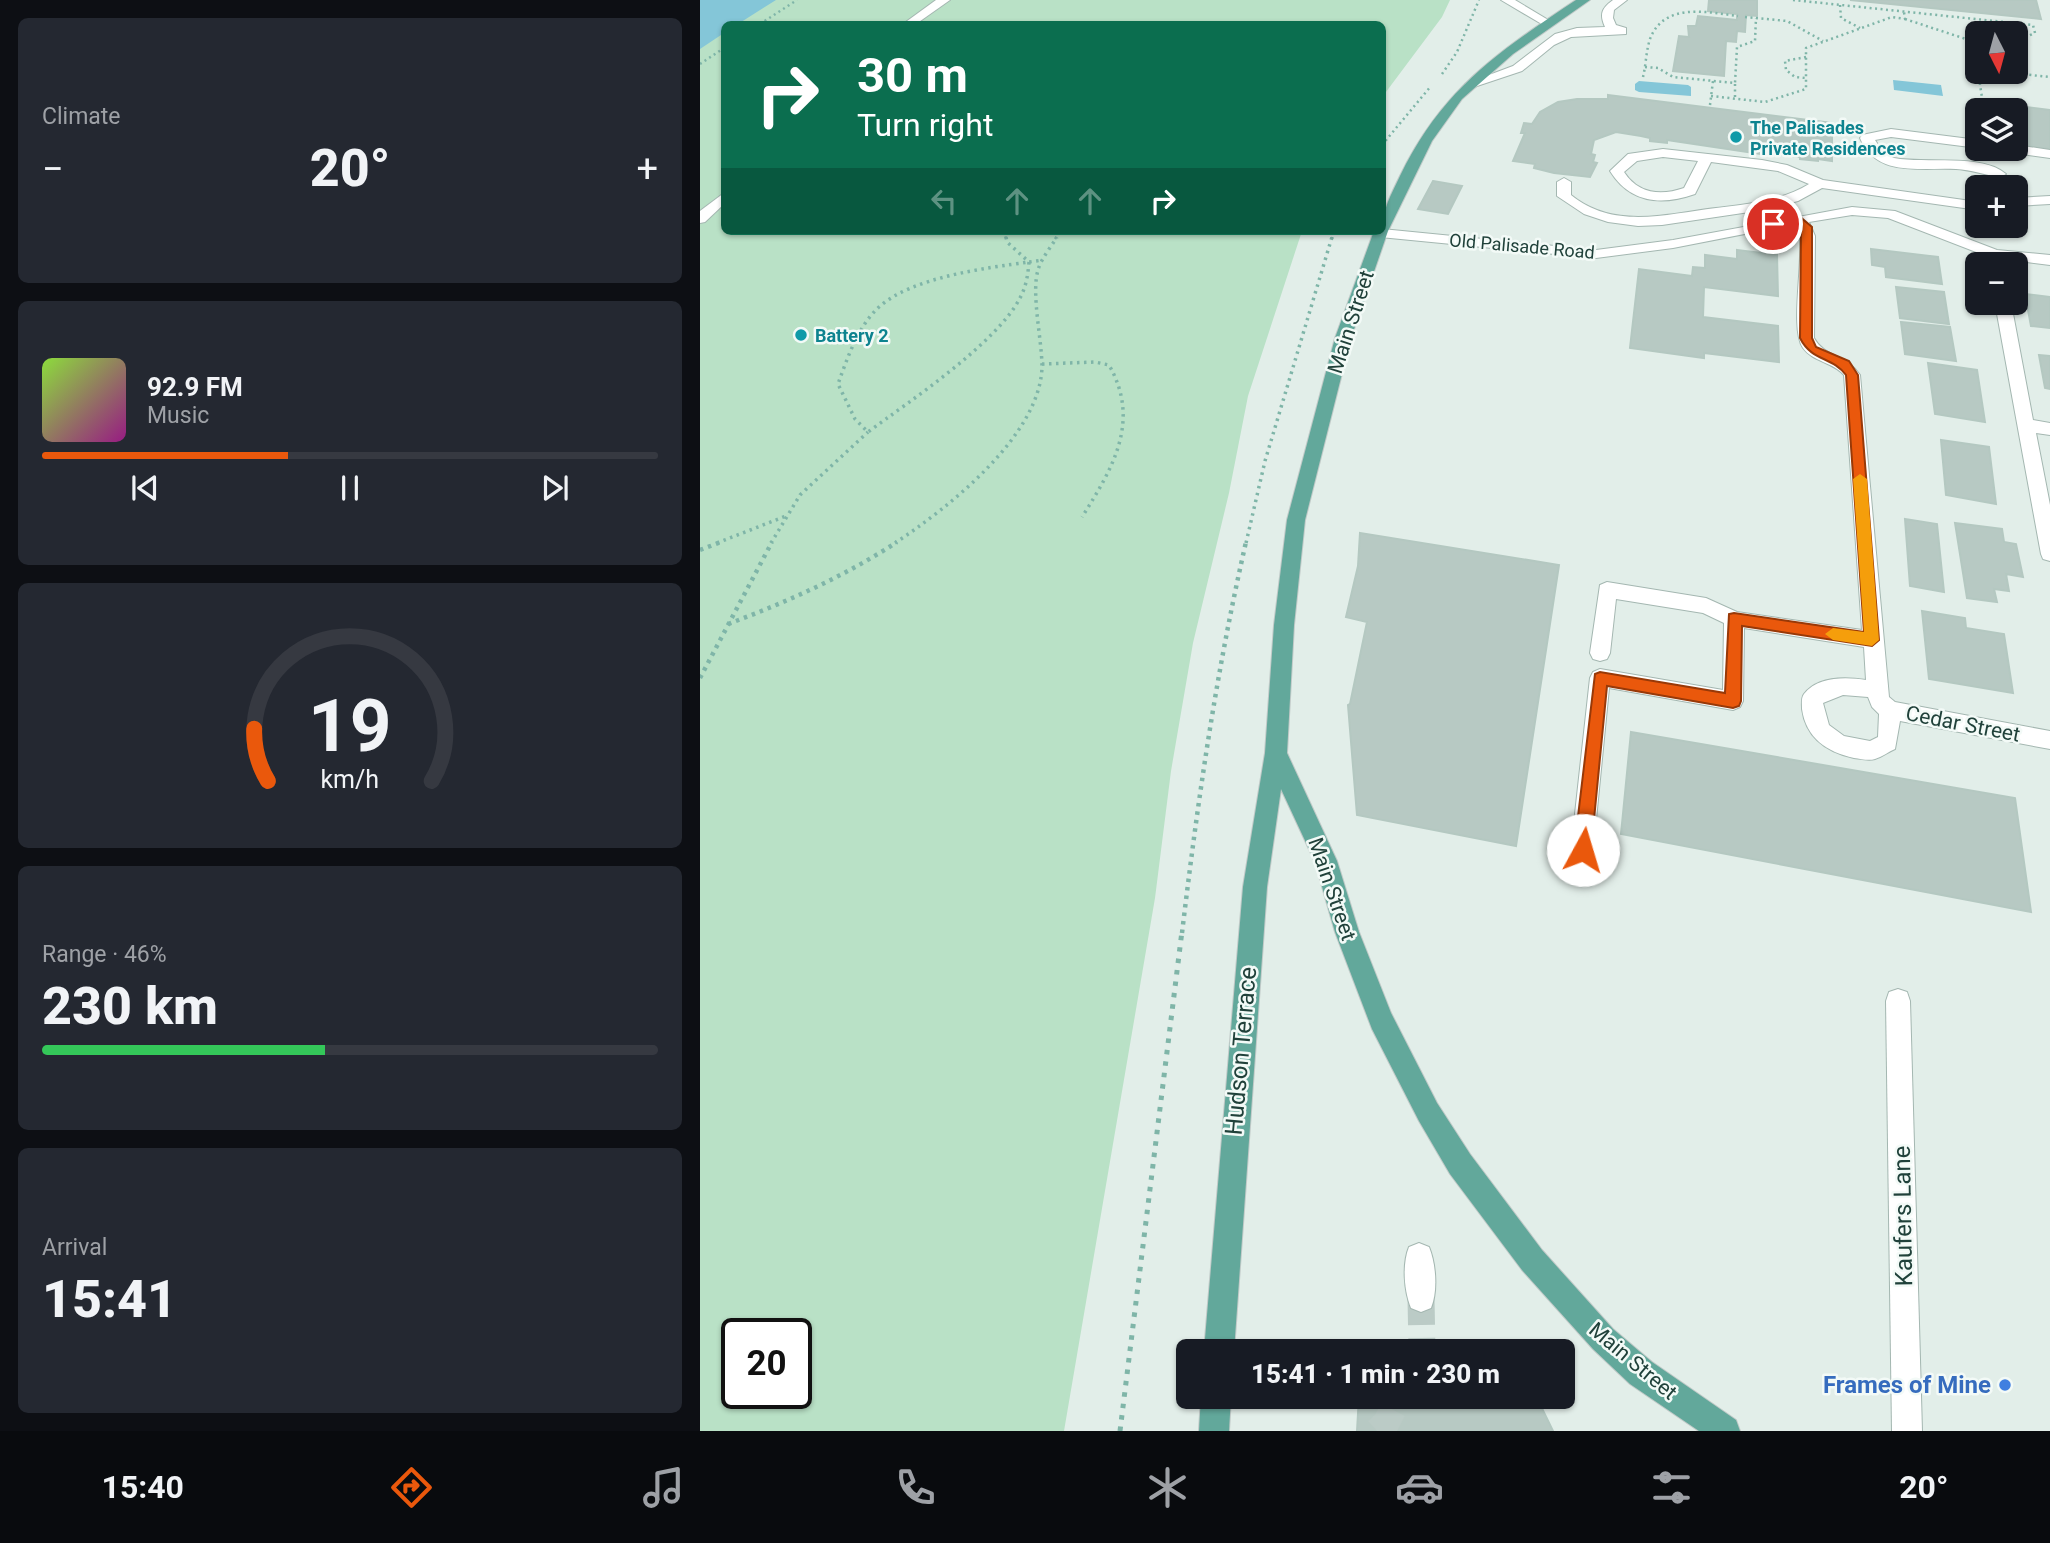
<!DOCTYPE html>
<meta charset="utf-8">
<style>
:root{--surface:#171b24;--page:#242831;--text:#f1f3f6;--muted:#9ea1a6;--line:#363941;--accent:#ea580c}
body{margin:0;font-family:Roboto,sans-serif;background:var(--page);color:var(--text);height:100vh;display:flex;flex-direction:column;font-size:26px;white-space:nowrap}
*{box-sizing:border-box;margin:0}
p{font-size:23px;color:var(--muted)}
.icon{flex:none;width:38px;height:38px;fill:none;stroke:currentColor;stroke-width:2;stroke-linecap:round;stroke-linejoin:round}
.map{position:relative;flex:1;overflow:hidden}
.panel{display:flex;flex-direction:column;gap:18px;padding:18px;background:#0d0f14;width:700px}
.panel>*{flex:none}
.hud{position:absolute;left:21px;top:21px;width:665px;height:214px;border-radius:10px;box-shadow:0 2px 5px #0004;background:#0b6e4f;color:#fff;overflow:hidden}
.needle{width:46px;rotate:174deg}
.tools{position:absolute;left:1265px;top:21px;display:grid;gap:14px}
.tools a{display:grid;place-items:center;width:63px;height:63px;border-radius:10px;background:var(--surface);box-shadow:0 2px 5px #0004;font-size:35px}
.speed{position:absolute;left:21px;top:1318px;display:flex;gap:14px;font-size:35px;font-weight:700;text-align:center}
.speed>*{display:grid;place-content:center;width:91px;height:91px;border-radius:50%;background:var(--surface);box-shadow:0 2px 5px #0004;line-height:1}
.speed .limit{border:4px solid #111;border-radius:10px;background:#fff;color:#111}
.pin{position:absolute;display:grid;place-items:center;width:60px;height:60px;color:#fff;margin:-30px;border:4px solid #fff;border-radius:50%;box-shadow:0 2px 7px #0007}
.me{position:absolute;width:77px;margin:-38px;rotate:6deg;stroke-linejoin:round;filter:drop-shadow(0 0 5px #0008)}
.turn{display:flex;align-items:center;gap:24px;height:147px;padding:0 21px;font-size:32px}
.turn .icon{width:91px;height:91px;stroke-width:2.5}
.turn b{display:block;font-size:49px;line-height:60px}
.lanes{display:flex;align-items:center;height:66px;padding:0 21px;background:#0003;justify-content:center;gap:35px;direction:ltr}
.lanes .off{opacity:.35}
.big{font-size:52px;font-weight:800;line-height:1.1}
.panel .widget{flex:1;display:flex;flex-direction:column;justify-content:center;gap:10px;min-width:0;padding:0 24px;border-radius:10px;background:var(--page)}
.panel .dial{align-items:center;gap:0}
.dial svg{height:182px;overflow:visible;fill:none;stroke:var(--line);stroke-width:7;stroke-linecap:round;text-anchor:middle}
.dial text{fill:var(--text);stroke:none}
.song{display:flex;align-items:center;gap:21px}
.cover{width:84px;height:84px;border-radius:10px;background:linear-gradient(135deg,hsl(90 70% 55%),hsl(310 70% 35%))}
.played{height:7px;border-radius:4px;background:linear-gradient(90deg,var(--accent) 40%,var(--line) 40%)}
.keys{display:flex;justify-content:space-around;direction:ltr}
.heat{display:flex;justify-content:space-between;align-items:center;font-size:38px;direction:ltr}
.charge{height:10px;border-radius:5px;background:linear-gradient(90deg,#34c759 46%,var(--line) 0)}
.trip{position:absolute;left:476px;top:1339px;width:399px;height:70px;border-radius:10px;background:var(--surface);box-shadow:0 2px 5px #0004;font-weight:800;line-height:70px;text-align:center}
.tab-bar{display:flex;height:112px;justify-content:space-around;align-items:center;background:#090b0e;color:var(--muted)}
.tab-bar .icon{width:49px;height:49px}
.tab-bar .selected{color:var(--accent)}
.tab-bar b{font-size:32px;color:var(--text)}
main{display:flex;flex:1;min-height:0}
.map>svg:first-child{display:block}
.green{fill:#b9e1c6;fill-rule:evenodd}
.water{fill:#84c6d8}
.building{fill:#b7c9c3;stroke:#b4c8c1;stroke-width:2}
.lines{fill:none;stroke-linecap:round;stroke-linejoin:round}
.minor-tunnel{stroke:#bbcbc6;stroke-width:27;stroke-dasharray:27 13;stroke-linecap:butt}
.minor-casing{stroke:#a4b7b1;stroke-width:2}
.major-casing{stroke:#c1cac8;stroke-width:2}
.path-far3{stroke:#7fb5a8;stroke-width:2.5;stroke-dasharray:2 3.5;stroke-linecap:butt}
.path-far2{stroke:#7fb5a8;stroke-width:3.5;stroke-dasharray:2.5 4.5;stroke-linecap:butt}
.path-far1{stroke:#7fb5a8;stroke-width:4.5;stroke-dasharray:3.5 5;stroke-linecap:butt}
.path{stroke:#7fb5a8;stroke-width:5;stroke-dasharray:4.5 7;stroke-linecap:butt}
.minor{fill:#fff;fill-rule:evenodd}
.major{fill:#62a89b;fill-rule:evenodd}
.route{fill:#ea580c;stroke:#983908;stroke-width:2}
.slow{fill:#f59e0b}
.culture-dot{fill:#0f9aa8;stroke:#f3faf7;stroke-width:2.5}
.shop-dot{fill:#3f7fe0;stroke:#f3faf7;stroke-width:2.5}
.labels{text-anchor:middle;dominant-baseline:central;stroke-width:5;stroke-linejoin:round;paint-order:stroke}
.far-culture-label{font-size:18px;font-weight:bold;fill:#0d838f;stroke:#f3faf7;text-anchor:start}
.far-street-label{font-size:18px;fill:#20413a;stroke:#f3faf7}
.street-label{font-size:21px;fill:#20413a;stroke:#f3faf7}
.near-street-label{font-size:24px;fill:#20413a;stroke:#f3faf7}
.near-shop-label{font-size:24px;font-weight:bold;fill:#366cbe;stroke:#f3faf7;text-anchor:end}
</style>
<main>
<section class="panel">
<div class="widget"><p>Climate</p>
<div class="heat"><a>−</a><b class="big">20°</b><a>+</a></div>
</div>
<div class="widget">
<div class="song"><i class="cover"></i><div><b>92.9 FM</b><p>Music</p></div></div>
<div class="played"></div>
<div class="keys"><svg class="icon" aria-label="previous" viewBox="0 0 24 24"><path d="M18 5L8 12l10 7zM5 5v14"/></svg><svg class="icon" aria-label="pause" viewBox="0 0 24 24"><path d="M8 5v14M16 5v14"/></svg><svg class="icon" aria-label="next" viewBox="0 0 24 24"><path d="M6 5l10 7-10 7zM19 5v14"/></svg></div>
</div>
<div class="widget dial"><svg viewBox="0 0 100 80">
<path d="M14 69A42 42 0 1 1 86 69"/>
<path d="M14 69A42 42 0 0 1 8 46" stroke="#ea580c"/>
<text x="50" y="56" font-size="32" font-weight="700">19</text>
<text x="50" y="72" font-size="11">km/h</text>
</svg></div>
<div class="widget"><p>Range · 46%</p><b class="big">230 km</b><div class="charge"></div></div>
<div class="widget"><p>Arrival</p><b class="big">15:41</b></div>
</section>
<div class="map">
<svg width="1350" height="1431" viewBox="0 0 1350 1431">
<rect width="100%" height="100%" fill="#e2eee9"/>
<!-- green -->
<path class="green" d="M 52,0 L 750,0 L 742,17 L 683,96 L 682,24 L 24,24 L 24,231 L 602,231 L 548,396 L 529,493 L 493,643 L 471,771 L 455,898 L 364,1431 L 0,1431 L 0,33 ZM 37,1334 L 96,1334 L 96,1393 L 37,1393 Z"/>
<!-- water -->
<g class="water">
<path d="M 0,0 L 76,0 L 38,24 L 24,24 L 24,33 L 0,49 Z"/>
<path d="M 1193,80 L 1241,85 L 1243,96 L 1194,90 Z"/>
<path d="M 939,81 L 988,85 L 991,87 L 991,96 L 939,92 L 935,90 L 935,84 Z"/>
</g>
<!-- building -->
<g class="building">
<path d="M 1009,0 L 1057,0 L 1057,16 L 1046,15 L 1045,32 L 1037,31 L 1036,42 L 1026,41 L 1024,76 L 973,71 L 979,36 L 989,37 L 988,26 L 996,26 L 998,16 L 1037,20 L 1037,14 L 1008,11 Z"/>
<path d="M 1150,0 L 1336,0 L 1341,19 Z"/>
<path d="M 908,95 L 1132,123 L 1132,161 L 1118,159 L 1118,161 L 1100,159 L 1100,157 L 1068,153 L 1068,155 L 967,140 L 967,143 L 950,141 L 950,138 L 941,136 L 916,132 L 894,140 L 891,154 L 895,155 L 893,162 L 897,163 L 890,177 L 854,173 L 834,168 L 835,164 L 813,161 L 825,133 L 821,133 L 824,123 L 832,124 L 840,112 L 858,102 L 877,99 L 908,99 Z"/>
<path d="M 1302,104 L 1350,110 L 1350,149 L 1316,145 L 1316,110 L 1303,110 Z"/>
<path d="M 733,181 L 762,186 L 748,214 L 718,209 Z"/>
<path d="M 1171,249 L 1238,257 L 1242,284 L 1186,277 L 1185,267 L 1172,265 Z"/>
<path d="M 1037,250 L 1077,255 L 1078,296 L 1004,287 L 1003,317 L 1078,326 L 1079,362 L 1004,353 L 1004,358 L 930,348 L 939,269 L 992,276 L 993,267 L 1005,268 L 1005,255 L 1037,259 Z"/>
<path d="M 1196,287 L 1244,292 L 1249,324 L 1200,318 Z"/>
<path d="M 1325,294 L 1350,297 L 1350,328 L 1331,326 Z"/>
<path d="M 1201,322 L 1250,327 L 1256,361 L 1205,354 Z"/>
<path d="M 1339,355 L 1350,356 L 1350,389 L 1345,388 Z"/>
<path d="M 1228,363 L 1277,370 L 1285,422 L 1235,414 Z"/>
<path d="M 1241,440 L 1289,447 L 1296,504 L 1246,495 Z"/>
<path d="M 1205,519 L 1237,524 L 1244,592 L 1210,586 Z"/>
<path d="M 1255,523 L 1302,529 L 1304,542 L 1316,544 L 1323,577 L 1306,574 L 1309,591 L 1294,589 L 1297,602 L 1267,598 Z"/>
<path d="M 660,533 L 859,565 L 816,846 L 657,815 L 648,705 L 650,704 L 667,622 L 646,617 L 658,566 Z"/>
<path d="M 1222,611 L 1265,618 L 1266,628 L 1304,634 L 1313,693 L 1229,679 Z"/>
<path d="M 931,732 L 1315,798 L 1331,912 L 921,834 Z"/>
<path d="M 659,1396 L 836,1396 L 853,1431 L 657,1431 Z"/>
</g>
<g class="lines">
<!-- minor-tunnel -->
<g class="minor-tunnel">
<path d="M 721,1298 L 722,1351"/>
<path d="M 677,1431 L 686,1423 L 700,1396"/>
</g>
<defs>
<g id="minor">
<path d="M 236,0 L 250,0 L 216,24 L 203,24 Z"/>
<path d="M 801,0 L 815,0 L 855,24 L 845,26 Z"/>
<path d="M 913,0 L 927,0 L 914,10 L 913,18 L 916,25 L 926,28 L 926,34 L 871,37 L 854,45 L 822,71 L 771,88 L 765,84 L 813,66 L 855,34 L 877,28 L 905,27 C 899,14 902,8 913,0 Z"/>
<path d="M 1191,129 L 1278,140 L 1278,148 L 1191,137 L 1175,140 L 1184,154 L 1194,158 C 1225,164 1282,153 1306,174 L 1299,178 C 1285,174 1271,170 1256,169 C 1221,167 1176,178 1160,138 L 1162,135 Z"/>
<path d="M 1316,145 L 1350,150 L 1350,158 L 1313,153 L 1306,149 L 1316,149 Z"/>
<path d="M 963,149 L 1062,160 L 1087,165 L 1123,180 L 1278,202 L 1278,210 L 1122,188 L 1098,201 L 1063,210 L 962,225 L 938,226 L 908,222 L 884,214 L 857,196 L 857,182 L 864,178 L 871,182 L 871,195 C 914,230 966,214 1016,208 C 1048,204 1081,201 1109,184 L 1078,171 L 1011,162 L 995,194 C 961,206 930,203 910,171 L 928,154 ZM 963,157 L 998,161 L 984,188 C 961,196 938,194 924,172 L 937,161 Z"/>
<path d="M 24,193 L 24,204 L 5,222 L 0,223 L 0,211 Z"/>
<path d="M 1350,196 L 1350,204 L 1316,206 L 1316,198 Z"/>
<path d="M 1152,207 L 1195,211 L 1297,250 L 1350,255 L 1350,265 L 1289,257 L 1188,218 L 1152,215 L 1109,222 L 1115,236 L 1114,338 C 1124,357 1147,355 1160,375 L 1189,697 L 1195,702 L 1350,731 L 1350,749 L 1200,721 L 1195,749 C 1188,752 1182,757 1175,759 C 1169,761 1161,759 1154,758 C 1127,752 1106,738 1102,709 C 1102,704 1101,698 1104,694 C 1118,676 1147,677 1166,680 L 1164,647 L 1044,628 L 1043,701 L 1040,707 L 1033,710 L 909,688 L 893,850 L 890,858 L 882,861 L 874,858 L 871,850 L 890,678 L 893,672 L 900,669 L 1023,690 L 1024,623 L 1003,613 L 916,599 L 910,653 L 907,659 L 900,661 L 893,659 L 890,653 L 900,585 L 907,582 L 1006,598 L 1037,612 L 1162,630 L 1144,375 C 1133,362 1113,362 1103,348 C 1089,328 1105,257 1099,228 L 1096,224 L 973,248 L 896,258 L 680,237 L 673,233 L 682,229 L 896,250 L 973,240 ZM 1143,695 L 1168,697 L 1172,707 L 1179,714 L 1178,737 L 1170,741 L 1144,736 L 1129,725 L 1123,703 Z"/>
<path d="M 1295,303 L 1311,303 L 1333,420 L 1350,423 L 1350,435 L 1336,433 L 1350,505 L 1350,561 L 1343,559 L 1341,554 Z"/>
<path d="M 1198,989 L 1207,992 L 1210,1001 L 1222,1431 L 1192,1431 L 1186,1001 L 1189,992 Z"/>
<path d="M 719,1243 L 729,1247 C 736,1264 738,1291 731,1308 L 721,1312 L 711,1308 C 704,1291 702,1264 709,1247 Z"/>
</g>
<g id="major">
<path d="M 876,0 L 890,0 L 813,54 L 762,99 L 732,141 L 688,231 L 651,338 L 605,520 L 594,625 L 587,753 L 637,861 L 659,932 L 691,1013 L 737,1103 L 770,1154 L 842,1250 L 913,1329 L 952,1362 L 1036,1420 L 1040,1431 L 999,1431 L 930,1384 L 893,1349 L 822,1270 L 750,1174 L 719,1121 L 672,1029 L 635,932 L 615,862 L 581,789 L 567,887 L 534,1351 L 504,1351 L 543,887 L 565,753 L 574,625 L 587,520 L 635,338 L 674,231 L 682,231 C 682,210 691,195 700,176 C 742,89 798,52 876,0 Z"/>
<path d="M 501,1396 L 531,1396 L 529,1431 L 499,1431 Z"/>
</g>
</defs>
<!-- minor casing -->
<use href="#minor" class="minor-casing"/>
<!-- major casing -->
<use href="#major" class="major-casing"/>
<!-- path-far3 -->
<g class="path-far3">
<path d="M 1093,0 L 1333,25 L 1335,33 L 1316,41"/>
<path d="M 1140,5 L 1141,18 L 1160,28"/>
<path d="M 1045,17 L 1087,21 L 1123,41"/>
<path d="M 1205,19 L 1278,43"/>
<path d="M 60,24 L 97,0"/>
<path d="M 1106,57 L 1085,61 L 1086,70 L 1095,77 L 1106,78"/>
<path d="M 0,64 L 24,48"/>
<path d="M 945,67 L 958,68 L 973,77 L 1035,83 L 1037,47 L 1055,41 L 1056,18"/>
<path d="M 1278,72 L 1284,110"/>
<path d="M 1302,72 L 1350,77"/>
<path d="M 742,74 L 757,52 L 779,0"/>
<path d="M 943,77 C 946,65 946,51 950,39 C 964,2 1007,12 1038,16"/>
<path d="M 1035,84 L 1035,99"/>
<path d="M 1011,96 L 1065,102 L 1106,89 L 1106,48 L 1192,17 L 1205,19 L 1204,12"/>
<path d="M 1010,105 L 1013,81"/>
<path d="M 682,145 L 731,86"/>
<path d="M 304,231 L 306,239"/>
<path d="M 355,239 L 360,231"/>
<path d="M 632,239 L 634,231"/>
</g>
<!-- path-far2 -->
<g class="path-far2">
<path d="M 306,237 L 307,242 L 329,262 L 343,260"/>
<path d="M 329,262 C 328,275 326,287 320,298 C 297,343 210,401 168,432 L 155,419 L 138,384 C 147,359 158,326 179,307 C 212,277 286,268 329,262 Z"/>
<path d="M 342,364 L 395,362 L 409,365 C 441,421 413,468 382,517"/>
<path d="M 17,543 L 86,516"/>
<path d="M 71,543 L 100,495 L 168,432"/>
<path d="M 195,543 C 248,508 340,436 342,367 C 342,340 331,294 338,270 C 341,259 351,247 357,237"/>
<path d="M 546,543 L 565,461 L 632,237"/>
</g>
<!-- path-far1 -->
<g class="path-far1">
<path d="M 0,550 L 21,542"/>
<path d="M 28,624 C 87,602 145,576 197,542"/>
<path d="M 0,678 L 72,542"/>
<path d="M 482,933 C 498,799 516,673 546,542"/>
</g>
<!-- path -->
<path class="path" d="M 420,1431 L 482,931"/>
<!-- minor -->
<use href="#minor" class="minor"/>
<!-- major -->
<use href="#major" class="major"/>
</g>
<!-- route -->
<path class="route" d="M 1098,215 L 1112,227 L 1112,338 L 1116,347 L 1149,361 L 1158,375 L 1179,640 L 1172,646 L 1042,626 L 1041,701 L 1039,706 L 1033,708 L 907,686 L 891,850 L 889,855 L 883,858 L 876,855 L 874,850 L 895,674 L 900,672 L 1025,693 L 1029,614 L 1034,613 L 1164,632 L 1146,375 C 1132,356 1112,362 1100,338 L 1101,228 L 1096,223 L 1073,227 L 1068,224 Z"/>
<!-- slow -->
<path class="slow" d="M 1160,474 L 1167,479 L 1179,640 L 1172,646 L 1133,640 L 1125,634 L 1133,628 L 1164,632 L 1153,479 Z"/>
<!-- markers -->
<g class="culture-dot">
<circle cx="1036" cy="137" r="7"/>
<circle cx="101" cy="335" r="7"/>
</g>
<circle class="shop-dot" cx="1305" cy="1385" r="7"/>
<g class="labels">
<!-- far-culture labels -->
<g class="far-culture-label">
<text x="1050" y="127">The Palisades<tspan x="1050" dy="21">Private Residences</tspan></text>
<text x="115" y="335">Battery 2</text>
</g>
<!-- far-street labels -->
<g class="far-street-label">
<text transform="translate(822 246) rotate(5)">Old Palisade Road</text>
</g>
<!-- street labels -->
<g class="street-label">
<text transform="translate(651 322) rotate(-72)">Main Street</text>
<text transform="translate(1263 724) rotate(11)">Cedar Street</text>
<text transform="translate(632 889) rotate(71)">Main Street</text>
<text transform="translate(933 1361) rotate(40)">Main Street</text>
</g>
<!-- near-street labels -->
<g class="near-street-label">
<text transform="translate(541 1051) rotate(-85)">Hudson Terrace</text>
<text transform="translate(1203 1216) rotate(-91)">Kaufers Lane</text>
</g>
<!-- near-shop labels -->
<g class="near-shop-label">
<text x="1291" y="1385">Frames of Mine</text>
</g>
</g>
</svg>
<div class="tools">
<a><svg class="needle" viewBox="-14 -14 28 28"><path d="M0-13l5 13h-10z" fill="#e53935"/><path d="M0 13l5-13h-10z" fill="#9ea1a6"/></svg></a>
<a><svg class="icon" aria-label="layers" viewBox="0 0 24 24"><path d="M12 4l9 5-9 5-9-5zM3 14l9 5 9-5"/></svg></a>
<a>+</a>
<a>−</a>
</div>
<div class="speed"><div class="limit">20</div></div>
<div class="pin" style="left:1073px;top:224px;background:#d93025"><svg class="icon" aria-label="arrive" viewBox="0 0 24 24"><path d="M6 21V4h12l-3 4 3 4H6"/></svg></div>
<svg class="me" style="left:883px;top:850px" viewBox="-20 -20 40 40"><circle r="19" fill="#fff"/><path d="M0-13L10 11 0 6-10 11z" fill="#ea580c"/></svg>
<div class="trip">15:41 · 1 min · 230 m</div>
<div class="hud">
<div class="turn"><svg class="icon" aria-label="right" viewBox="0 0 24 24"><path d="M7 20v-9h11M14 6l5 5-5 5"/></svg><div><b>30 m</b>Turn right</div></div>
<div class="lanes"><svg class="icon off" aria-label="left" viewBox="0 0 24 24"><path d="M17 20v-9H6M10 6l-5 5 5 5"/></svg><svg class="icon off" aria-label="ahead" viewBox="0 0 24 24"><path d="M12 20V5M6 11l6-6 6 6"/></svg><svg class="icon off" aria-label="ahead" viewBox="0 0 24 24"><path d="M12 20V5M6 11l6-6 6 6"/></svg><svg class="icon" aria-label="right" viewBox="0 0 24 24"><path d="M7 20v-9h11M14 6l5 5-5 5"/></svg></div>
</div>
</div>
</main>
<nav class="tab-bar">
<b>15:40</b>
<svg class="icon selected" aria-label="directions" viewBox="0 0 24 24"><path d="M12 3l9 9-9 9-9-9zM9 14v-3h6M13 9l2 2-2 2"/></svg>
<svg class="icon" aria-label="music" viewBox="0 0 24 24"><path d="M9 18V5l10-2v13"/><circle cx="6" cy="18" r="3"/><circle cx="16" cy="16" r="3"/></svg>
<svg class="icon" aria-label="phone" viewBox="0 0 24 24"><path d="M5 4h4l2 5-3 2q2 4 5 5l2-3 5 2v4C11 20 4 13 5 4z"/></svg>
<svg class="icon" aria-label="climate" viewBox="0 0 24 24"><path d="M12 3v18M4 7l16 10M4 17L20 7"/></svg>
<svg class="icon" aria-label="car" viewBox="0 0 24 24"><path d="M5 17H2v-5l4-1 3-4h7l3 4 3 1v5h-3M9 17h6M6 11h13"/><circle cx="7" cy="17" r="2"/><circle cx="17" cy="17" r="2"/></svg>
<svg class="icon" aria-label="filters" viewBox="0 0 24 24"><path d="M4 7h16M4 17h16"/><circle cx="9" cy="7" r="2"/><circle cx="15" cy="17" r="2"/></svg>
<b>20°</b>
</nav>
